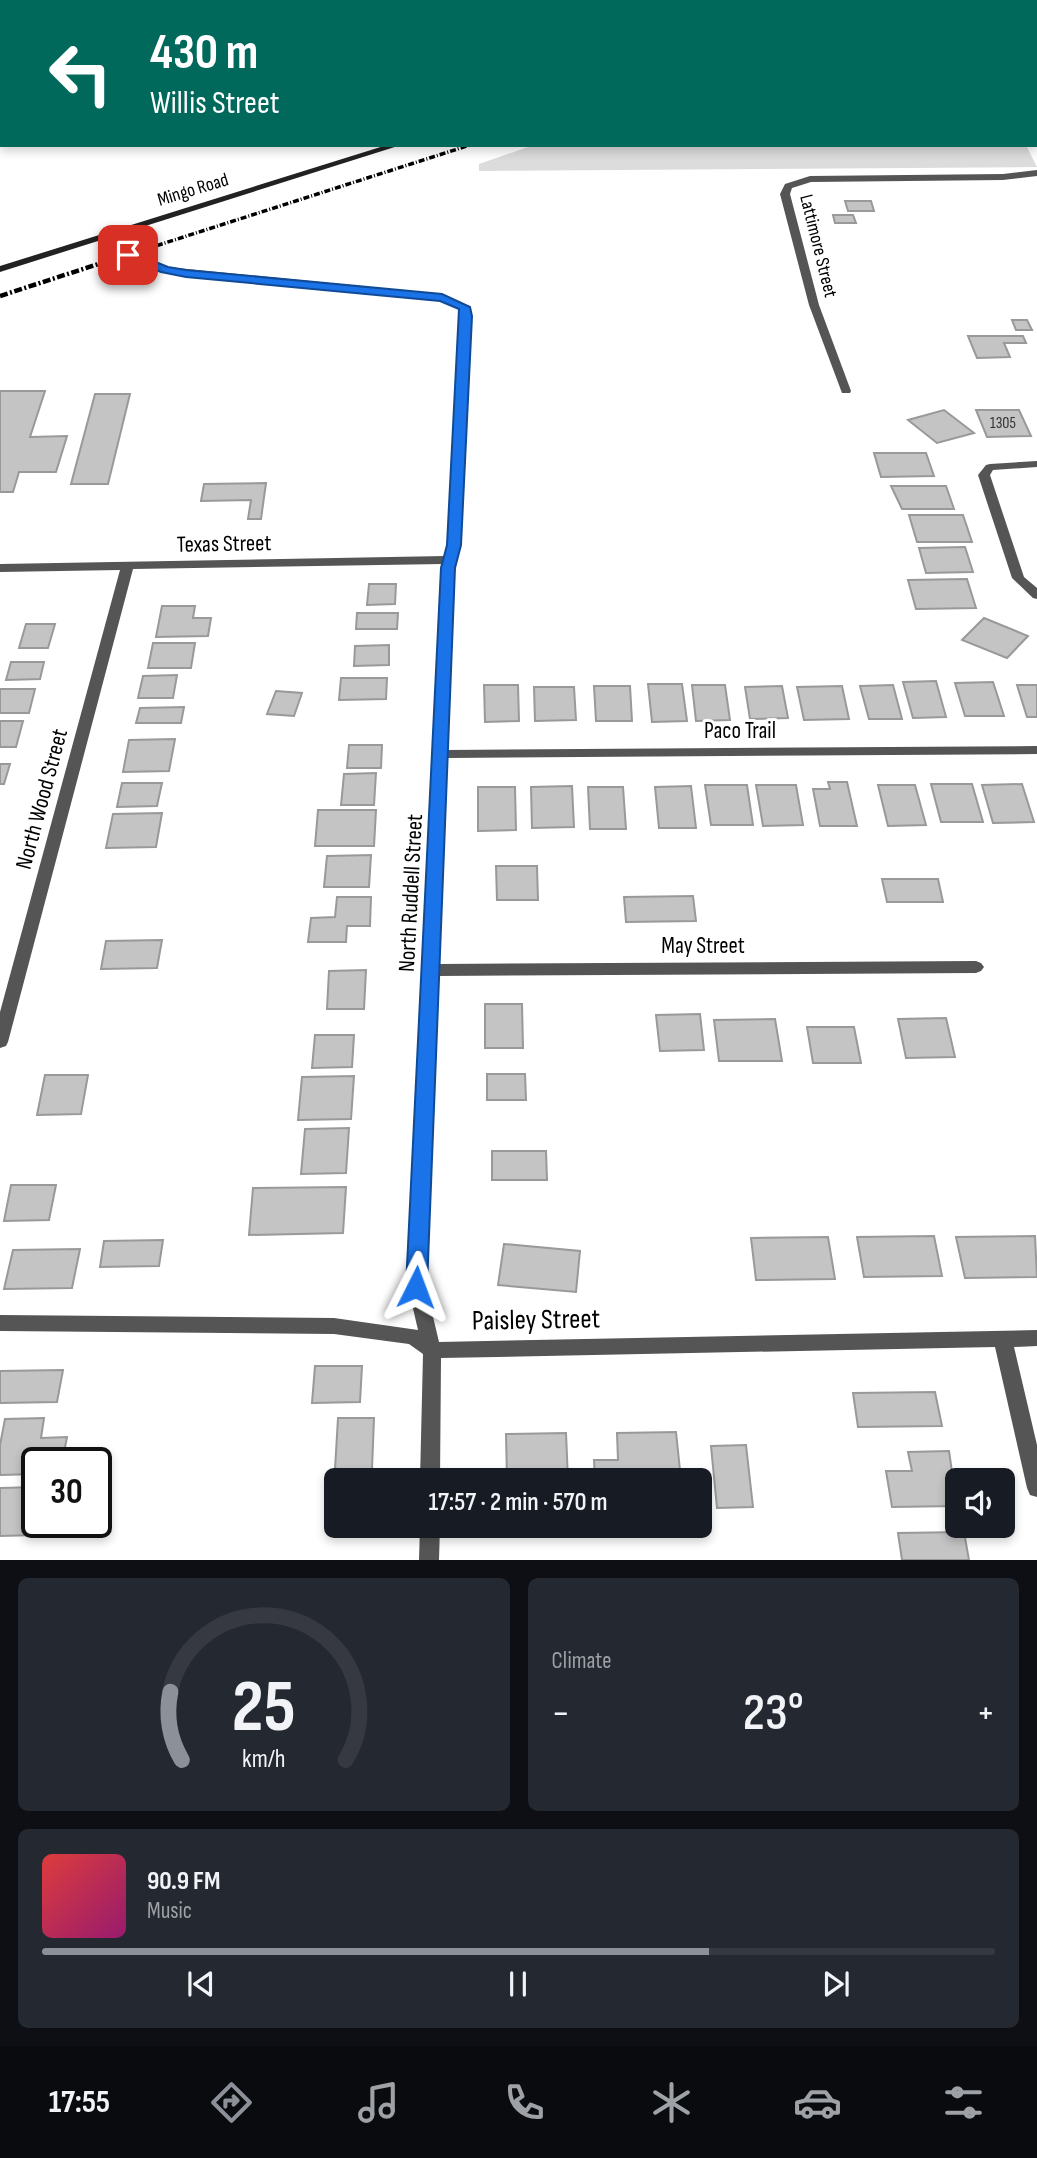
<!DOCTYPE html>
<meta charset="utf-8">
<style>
:root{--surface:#171b24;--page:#242831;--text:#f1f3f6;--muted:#9ea1a6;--line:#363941;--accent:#8c9099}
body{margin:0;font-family:"Sofia Sans Condensed",sans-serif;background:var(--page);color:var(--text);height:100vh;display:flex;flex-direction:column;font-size:26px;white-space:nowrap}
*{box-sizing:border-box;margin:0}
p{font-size:23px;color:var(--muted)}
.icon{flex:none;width:38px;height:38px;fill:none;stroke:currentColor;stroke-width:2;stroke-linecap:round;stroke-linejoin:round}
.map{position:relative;height:1560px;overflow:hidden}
.side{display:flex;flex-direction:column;gap:18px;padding:18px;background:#0d0f14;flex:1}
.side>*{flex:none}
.guide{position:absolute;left:0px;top:0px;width:1038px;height:147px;box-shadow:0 4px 10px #0003;background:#00695c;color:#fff;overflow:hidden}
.controls{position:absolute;left:945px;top:1468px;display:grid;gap:14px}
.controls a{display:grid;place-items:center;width:70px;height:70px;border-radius:10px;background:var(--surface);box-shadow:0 4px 10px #0003;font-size:35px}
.speed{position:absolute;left:21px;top:1447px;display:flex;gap:14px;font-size:35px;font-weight:700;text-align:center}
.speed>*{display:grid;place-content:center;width:91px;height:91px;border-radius:50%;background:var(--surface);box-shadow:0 4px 10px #0003;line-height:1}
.speed .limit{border:4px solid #111;border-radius:10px;background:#fff;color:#111}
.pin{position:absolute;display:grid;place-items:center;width:60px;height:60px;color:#fff;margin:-30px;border-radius:14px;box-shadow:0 4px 10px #0006}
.me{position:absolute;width:77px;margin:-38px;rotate:3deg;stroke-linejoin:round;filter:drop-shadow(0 0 5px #0008)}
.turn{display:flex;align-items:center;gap:24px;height:147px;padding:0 35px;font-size:32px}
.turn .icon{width:91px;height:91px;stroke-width:2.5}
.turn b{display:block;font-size:49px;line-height:60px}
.big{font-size:52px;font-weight:600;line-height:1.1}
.side .tile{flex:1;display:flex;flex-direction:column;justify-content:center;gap:10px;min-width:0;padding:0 24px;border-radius:10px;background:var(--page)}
.side .dial{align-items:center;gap:0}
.dial svg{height:182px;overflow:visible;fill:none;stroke:var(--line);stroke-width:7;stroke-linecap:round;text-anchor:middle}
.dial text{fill:var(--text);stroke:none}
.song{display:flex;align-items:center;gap:21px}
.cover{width:84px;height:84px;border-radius:10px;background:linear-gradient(135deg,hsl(0 70% 55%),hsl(320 70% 35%))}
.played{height:7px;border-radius:4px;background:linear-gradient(90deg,var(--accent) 70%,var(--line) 70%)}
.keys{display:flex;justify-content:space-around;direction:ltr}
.heat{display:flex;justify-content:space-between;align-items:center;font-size:38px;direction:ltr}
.side .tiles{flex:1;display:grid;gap:18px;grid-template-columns:1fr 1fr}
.tile:last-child{grid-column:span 2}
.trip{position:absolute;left:324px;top:1468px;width:388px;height:70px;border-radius:10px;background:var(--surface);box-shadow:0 4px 10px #0003;font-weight:600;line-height:70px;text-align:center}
.dock{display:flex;height:112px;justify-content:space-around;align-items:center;background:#090b0e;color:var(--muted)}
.dock .icon{width:49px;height:49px}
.dock .active{color:var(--accent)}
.dock b{font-size:32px;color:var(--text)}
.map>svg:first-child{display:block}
.green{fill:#dcdcdc}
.building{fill:#c4c4c4;stroke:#999;stroke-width:2}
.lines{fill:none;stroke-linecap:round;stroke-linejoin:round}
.street{fill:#555;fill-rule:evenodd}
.secondary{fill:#222;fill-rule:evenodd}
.rail-far1{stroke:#000;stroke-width:3.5;stroke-dasharray:6 2 1 2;stroke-linecap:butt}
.rail{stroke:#000;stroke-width:4.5;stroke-dasharray:8 2.5 2 2.5;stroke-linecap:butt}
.route{fill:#1a73e8;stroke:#114b97;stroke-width:2}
.labels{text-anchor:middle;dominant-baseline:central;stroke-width:6;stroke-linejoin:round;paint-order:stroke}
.far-number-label{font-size:16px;fill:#313131}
.far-street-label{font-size:19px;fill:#000;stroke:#fff}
.street-label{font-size:23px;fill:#000;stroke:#fff}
.near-street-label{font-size:28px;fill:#000;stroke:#fff}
</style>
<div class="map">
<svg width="1037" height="1560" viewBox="0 0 1037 1560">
<rect width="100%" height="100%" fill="#fff"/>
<!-- green -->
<path class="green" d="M 534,145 L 1026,145 L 1037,167 L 479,171 L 479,164 Z"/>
<!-- building -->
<g class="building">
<path d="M 845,201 L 871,201 L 874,211 L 848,211 Z"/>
<path d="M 833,215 L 853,215 L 856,223 L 835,223 Z"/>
<path d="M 1012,320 L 1027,320 L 1032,330 L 1016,330 Z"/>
<path d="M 968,336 L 1023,336 L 1026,343 L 1004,343 L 1010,357 L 977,358 Z"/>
<path d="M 0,391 L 45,391 L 30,437 L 67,436 L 56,472 L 19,472 L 13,492 L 0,492 Z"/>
<path d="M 95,394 L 130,394 L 108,484 L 71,484 Z"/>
<path d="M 944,410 L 974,433 L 937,443 L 908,420 Z"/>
<path d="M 976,410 L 1019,410 L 1031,436 L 987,437 Z"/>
<path d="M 874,453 L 926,453 L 934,476 L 881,477 Z"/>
<path d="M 266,483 L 261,519 L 248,519 L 251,500 L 201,501 L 204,484 Z"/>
<path d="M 891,486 L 946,486 L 954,509 L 902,509 Z"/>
<path d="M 909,515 L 963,515 L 972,542 L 917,542 Z"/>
<path d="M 965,547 L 973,572 L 926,573 L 919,548 Z"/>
<path d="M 967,579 L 976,608 L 916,609 L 908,580 Z"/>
<path d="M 369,584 L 396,584 L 395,604 L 367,605 Z"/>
<path d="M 162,606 L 195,606 L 193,618 L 211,618 L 208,636 L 156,637 Z"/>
<path d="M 357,613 L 398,613 L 397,629 L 356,629 Z"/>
<path d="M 984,618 L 1028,636 L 1007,658 L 962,640 Z"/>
<path d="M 26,624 L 55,624 L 48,648 L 19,648 Z"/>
<path d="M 153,643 L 195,643 L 191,668 L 148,668 Z"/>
<path d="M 389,645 L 389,665 L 354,666 L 355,646 Z"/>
<path d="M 11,662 L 44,662 L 40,679 L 6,680 Z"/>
<path d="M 177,675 L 173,698 L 138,698 L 143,676 Z"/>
<path d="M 341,678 L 387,678 L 386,699 L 339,700 Z"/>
<path d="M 936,681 L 946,717 L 913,718 L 903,682 Z"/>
<path d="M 993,682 L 1004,716 L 965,716 L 955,683 Z"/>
<path d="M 648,684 L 682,684 L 687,721 L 652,722 Z"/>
<path d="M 484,685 L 518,685 L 519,721 L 485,722 Z"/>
<path d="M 692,685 L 725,685 L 730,720 L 696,721 Z"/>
<path d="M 893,685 L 902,719 L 869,719 L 860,686 Z"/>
<path d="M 1017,685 L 1037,685 L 1037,717 L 1027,717 Z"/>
<path d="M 594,686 L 630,686 L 632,721 L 596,721 Z"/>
<path d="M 782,686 L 788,718 L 750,719 L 745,687 Z"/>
<path d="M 842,686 L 849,719 L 804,720 L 797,687 Z"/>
<path d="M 534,687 L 574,687 L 576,720 L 535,721 Z"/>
<path d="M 0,689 L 35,689 L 29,713 L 0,713 Z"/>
<path d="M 276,691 L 302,693 L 294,716 L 267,714 Z"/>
<path d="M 184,707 L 181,723 L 136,723 L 140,708 Z"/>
<path d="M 0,721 L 23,721 L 16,747 L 0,747 Z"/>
<path d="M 175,739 L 169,771 L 123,772 L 129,740 Z"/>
<path d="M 349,745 L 382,745 L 381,768 L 347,768 Z"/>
<path d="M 0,764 L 10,764 L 4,784 L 0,784 Z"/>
<path d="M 376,773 L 374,805 L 341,805 L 344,774 Z"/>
<path d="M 828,782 L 847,782 L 857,826 L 820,826 L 813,789 L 830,789 Z"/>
<path d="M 122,783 L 162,783 L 157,806 L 117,807 Z"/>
<path d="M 931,784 L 972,784 L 983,822 L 941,822 Z"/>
<path d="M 1022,784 L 1034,822 L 993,823 L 982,785 Z"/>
<path d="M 705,785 L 747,785 L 753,825 L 711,825 Z"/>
<path d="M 756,785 L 796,785 L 803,825 L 763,826 Z"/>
<path d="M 878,785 L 915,785 L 926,825 L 888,826 Z"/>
<path d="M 572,786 L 574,827 L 532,828 L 531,787 Z"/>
<path d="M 691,786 L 696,828 L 659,828 L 655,787 Z"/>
<path d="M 478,787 L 515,787 L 516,830 L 478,831 Z"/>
<path d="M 588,787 L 623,787 L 626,829 L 590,829 Z"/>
<path d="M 318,810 L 376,810 L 374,846 L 315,846 Z"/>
<path d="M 162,813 L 156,847 L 106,848 L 113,814 Z"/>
<path d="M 371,855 L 369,887 L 324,887 L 327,856 Z"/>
<path d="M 496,866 L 537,866 L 538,900 L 497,900 Z"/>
<path d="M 882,879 L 938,879 L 943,902 L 887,902 Z"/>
<path d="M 693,896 L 696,921 L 626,922 L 624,897 Z"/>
<path d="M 337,897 L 371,897 L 370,926 L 347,926 L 346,942 L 308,942 L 311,918 L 335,917 Z"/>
<path d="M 162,940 L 157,968 L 101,969 L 106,941 Z"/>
<path d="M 366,970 L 364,1009 L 327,1009 L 329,971 Z"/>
<path d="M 485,1004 L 522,1004 L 523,1048 L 485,1048 Z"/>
<path d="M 700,1014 L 704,1050 L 660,1051 L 656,1015 Z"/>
<path d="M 946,1018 L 955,1057 L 906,1058 L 898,1019 Z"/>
<path d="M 775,1019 L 782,1061 L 719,1061 L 714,1020 Z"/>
<path d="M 807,1027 L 854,1027 L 861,1063 L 813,1063 Z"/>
<path d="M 315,1035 L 354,1035 L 352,1067 L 312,1068 Z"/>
<path d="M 487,1074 L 525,1074 L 526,1100 L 487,1100 Z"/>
<path d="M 45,1075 L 88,1075 L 81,1114 L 37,1115 Z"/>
<path d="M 354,1076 L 351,1119 L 298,1120 L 302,1077 Z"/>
<path d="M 349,1128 L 346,1173 L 301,1174 L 305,1129 Z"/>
<path d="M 492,1151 L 546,1151 L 547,1180 L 492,1180 Z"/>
<path d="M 11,1185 L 56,1185 L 49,1220 L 4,1221 Z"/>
<path d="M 346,1187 L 343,1233 L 249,1235 L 253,1188 Z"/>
<path d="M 934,1236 L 942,1276 L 864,1277 L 857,1237 Z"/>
<path d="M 1035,1236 L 1037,1277 L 965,1278 L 956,1237 Z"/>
<path d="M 828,1237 L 835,1279 L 756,1280 L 751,1238 Z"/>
<path d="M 163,1240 L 159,1266 L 100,1267 L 104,1241 Z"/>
<path d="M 504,1244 L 580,1251 L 576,1292 L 498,1285 Z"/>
<path d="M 80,1249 L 72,1288 L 4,1289 L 13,1250 Z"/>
<path d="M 315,1366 L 362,1366 L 360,1402 L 312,1403 Z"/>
<path d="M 63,1370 L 57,1402 L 0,1403 L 0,1371 Z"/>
<path d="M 935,1392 L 942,1426 L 858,1427 L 853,1393 Z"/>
<path d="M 44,1418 L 41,1438 L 67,1437 L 62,1463 L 37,1463 L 37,1474 L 0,1475 L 0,1445 L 5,1419 Z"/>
<path d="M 338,1418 L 374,1418 L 372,1469 L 335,1469 Z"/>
<path d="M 676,1432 L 681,1480 L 595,1480 L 594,1460 L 618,1460 L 617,1433 Z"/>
<path d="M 566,1433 L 568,1480 L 507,1480 L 506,1434 Z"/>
<path d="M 746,1445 L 753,1507 L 717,1508 L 711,1446 Z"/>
<path d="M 949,1451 L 957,1506 L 892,1507 L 886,1471 L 912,1471 L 908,1452 Z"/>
<path d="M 37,1487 L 37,1535 L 0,1536 L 0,1488 Z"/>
<path d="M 964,1532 L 969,1560 L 902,1560 L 898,1533 Z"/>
</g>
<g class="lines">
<!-- street -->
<g class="street">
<path d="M 953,0 L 962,0 L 964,2 L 955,2 Z"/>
<rect x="1036" y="75" width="1" height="4"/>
<path d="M 1036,136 L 1037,137 L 1037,144 L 1036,143 Z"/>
<path d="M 1037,170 L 1037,176 L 1003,180 L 811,182 L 792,188 L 790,194 L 819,305 L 851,391 L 850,393 L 842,393 L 809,305 L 780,194 L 785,184 L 810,176 L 1003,174 Z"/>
<path d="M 107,232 L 131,253 L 167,267 L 442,294 L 469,307 L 471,316 L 460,545 L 454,568 L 447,750 L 1037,746 L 1037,754 L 447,758 L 439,964 L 976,961 L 981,963 L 984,967 L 981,971 L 976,973 L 438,976 L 426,1287 L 439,1342 L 1037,1330 L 1037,1346 L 1014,1347 L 1037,1445 L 1037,1497 L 1030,1495 L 1027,1488 L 995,1347 L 441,1358 L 440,1480 L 420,1480 L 423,1354 L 409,1344 L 334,1334 L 0,1331 L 0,1315 L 334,1318 L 418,1330 L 408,1287 L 443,564 L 133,569 L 8,1042 L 6,1046 L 0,1048 L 0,1012 L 120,570 L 0,572 L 0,564 L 445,556 L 448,545 L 461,316 L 459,309 L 440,300 L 165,273 L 125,257 L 104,237 L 104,233 Z"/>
<path d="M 1037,461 L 1037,467 L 993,470 L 990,475 L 1024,577 L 1037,588 L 1037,599 L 1033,598 L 1012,578 L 978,475 L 986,465 L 990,464 Z"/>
<path d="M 420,1526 L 440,1526 L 439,1560 L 419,1560 Z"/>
</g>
<!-- secondary -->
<g class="secondary">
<rect x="471" y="0" width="8" height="2"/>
<path d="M 839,0 L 850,0 L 836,2 Z"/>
<path d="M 387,145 L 401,145 L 0,272 L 0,266 Z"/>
</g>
<!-- rail-far1 -->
<g class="rail-far1">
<path d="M 917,2 L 923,0"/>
<path d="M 115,259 L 470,145"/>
</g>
<!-- rail -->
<path class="rail" d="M 0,296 L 120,257"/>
</g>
<!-- route -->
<path class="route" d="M 128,251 L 168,267 L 186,270 L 442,294 L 470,307 L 472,316 L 461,545 L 455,568 L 427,1287 L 424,1294 L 416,1296 L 409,1294 L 406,1287 L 441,568 L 447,545 L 459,309 L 440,301 L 186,277 L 161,272 L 124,257 L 124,252 Z"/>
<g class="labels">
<!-- far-number labels -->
<g class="far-number-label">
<text x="1003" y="423">1305</text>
</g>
<!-- far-street labels -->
<g class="far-street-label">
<text transform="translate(193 190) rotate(-17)">Mingo Road</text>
<text transform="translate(818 246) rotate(76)">Lattimore Street</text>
</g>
<!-- street labels -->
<g class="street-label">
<text transform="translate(224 544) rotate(-1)">Texas Street</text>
<text x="740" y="731">Paco Trail</text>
<text transform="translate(42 799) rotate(-75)">North Wood Street</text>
<text transform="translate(411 893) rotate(-87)">North Ruddell Street</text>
<text x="703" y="946">May Street</text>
</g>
<!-- near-street labels -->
<g class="near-street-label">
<text transform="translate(536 1320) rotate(-1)">Paisley Street</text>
</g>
</g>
</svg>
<div class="controls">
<a><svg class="icon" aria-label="sound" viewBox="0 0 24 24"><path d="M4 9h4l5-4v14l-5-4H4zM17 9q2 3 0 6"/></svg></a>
</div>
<div class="speed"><div class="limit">30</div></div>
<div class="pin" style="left:128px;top:255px;background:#d93025"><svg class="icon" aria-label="arrive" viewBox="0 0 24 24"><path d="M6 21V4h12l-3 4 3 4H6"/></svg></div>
<svg class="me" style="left:416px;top:1287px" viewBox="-20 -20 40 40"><path d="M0-17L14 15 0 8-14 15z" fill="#1a73e8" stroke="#fff" stroke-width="4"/></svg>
<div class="trip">17:57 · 2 min · 570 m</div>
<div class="guide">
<div class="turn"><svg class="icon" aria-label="left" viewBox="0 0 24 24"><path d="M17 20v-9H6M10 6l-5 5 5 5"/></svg><div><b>430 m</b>Willis Street</div></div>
</div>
</div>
<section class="side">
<div class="tiles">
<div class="tile dial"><svg viewBox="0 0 100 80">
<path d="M14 69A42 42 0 1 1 86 69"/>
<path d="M14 69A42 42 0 0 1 9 39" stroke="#8c9099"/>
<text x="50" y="56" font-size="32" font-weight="700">25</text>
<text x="50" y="72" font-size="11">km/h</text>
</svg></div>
<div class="tile"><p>Climate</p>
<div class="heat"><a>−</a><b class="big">23°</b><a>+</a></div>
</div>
<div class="tile">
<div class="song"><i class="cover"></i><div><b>90.9 FM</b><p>Music</p></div></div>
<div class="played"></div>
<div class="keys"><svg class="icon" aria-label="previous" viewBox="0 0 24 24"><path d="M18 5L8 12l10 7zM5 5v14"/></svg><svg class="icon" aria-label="pause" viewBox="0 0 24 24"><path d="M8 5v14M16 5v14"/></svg><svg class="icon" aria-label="next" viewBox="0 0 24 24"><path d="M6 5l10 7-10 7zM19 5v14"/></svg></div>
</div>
</div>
</section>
<nav class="dock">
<b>17:55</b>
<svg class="icon active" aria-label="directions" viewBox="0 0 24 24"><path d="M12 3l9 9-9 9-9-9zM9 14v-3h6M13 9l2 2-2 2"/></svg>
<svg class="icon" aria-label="music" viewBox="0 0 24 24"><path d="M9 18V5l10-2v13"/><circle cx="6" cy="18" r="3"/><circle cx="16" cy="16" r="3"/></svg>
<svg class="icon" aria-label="phone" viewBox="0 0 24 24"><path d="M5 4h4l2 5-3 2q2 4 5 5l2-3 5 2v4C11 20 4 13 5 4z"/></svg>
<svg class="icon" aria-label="climate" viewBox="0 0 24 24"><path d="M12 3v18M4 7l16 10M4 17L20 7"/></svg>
<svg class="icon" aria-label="car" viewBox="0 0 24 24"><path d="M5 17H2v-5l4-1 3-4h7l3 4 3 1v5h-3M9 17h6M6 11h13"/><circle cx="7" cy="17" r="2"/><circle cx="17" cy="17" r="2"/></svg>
<svg class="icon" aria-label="filters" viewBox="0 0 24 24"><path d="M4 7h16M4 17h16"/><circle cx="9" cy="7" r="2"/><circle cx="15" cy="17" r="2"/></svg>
</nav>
